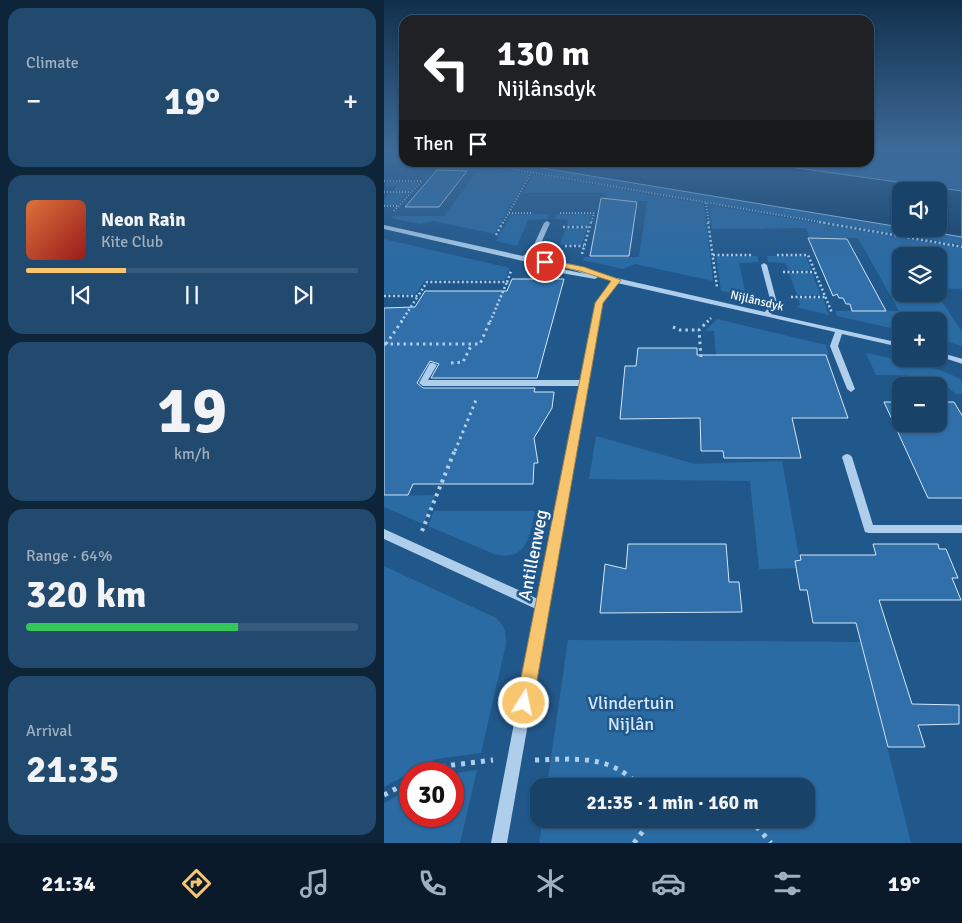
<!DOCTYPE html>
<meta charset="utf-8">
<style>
:root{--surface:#194268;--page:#22496e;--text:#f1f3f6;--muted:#9fb0c0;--line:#375b7c;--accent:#f8c66f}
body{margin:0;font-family:Signika,sans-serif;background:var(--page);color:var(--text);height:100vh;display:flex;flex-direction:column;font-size:19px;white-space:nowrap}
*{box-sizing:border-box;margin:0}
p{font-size:16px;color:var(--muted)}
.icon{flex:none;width:28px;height:28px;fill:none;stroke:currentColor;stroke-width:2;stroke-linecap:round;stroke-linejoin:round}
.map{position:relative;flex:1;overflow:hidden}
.details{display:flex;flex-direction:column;gap:8px;padding:8px;background:#0e2439;width:384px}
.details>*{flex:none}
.top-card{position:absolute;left:15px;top:15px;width:475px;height:152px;border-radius:15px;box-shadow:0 1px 4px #0004,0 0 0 1px var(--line);background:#202124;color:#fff;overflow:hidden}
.tools{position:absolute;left:508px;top:182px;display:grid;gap:10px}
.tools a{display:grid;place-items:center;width:55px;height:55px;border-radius:10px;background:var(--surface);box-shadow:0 1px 4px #0004,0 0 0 1px var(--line);font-size:25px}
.speed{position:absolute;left:15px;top:762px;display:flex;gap:10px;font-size:25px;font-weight:700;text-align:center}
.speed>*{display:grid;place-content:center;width:65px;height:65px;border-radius:50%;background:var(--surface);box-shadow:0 1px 4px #0004,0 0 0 1px var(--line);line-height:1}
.speed .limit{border:8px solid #d22;background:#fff;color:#111}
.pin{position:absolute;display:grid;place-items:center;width:42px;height:42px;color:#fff;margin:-21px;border:2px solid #fff;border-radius:50%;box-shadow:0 1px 5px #0007}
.me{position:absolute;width:55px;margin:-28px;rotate:10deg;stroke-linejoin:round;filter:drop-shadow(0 0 4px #0008)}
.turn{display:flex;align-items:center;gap:18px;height:105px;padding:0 15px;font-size:22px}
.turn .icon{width:65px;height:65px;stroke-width:2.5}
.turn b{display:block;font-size:35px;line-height:42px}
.then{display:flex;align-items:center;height:48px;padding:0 15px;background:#0003;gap:10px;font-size:19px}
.big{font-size:38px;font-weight:700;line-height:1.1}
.details .card{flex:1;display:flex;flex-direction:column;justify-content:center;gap:8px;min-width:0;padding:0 18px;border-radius:15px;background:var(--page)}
.details .dial{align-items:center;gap:0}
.dial b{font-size:65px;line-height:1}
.song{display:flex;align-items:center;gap:15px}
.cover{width:60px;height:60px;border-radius:8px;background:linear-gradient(135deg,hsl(20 70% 55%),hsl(0 70% 35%))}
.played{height:5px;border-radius:2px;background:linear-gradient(90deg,var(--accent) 30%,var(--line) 30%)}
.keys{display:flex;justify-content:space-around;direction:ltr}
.heat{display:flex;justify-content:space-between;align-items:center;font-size:28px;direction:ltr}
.charge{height:8px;border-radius:4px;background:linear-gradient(90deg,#34c759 64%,var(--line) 0)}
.trip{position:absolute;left:146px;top:778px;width:285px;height:50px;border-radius:15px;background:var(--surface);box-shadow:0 1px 4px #0004,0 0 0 1px var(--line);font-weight:700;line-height:50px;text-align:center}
.dock{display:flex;height:80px;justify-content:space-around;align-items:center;background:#0a1a2a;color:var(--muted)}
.dock .icon{width:35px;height:35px}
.dock .current{color:var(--accent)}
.dock b{font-size:22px;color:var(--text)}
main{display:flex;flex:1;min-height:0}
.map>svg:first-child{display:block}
.green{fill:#2a6ba4}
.water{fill:#16416b;stroke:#a1caed}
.building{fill:#306fa9;stroke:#d3e7f8}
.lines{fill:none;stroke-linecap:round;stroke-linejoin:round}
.path-far4{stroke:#aeceeb;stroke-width:2;stroke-dasharray:1 2;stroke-linecap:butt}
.path-far3{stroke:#aeceeb;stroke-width:2.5;stroke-dasharray:2 2.5;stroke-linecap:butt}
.path-far2{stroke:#aeceeb;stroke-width:3;stroke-dasharray:2.5 4;stroke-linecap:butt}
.path-far1{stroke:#aeceeb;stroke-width:4;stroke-dasharray:3 4.5;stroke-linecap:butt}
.path{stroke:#aeceeb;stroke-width:5;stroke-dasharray:4 6;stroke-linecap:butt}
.minor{fill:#aeceeb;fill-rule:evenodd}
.route{fill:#f8c66f;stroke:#a18148}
.labels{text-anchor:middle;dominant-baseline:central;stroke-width:5;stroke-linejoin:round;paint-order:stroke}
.far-street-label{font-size:12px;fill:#fff;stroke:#21588b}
.near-street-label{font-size:18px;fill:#fff;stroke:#21588b}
.near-park-label{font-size:18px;fill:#d3e7f8;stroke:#21588b}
</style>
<main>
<section class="details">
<div class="card"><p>Climate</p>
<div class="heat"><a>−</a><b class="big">19°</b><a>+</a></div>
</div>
<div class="card">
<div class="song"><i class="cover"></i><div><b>Neon Rain</b><p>Kite Club</p></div></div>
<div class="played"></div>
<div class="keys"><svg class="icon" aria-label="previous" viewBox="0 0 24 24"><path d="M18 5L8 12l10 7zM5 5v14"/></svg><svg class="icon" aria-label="pause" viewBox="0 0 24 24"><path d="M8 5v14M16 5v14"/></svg><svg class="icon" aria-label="next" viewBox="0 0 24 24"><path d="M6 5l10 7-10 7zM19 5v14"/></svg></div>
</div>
<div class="card dial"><b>19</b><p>km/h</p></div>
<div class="card"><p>Range · 64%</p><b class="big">320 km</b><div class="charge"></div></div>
<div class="card"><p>Arrival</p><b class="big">21:35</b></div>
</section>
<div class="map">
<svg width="579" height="843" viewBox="0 0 579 843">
<rect width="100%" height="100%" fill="#21588b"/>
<!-- green -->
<g class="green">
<path d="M 485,148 L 578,150 L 578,191 L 377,163 L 485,162 Z"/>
<path d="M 3,149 L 20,152 L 20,162 L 79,163 L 145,174 L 110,234 L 50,221 L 35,224 L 7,218 L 9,216 L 60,216 L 93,171 L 55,171 L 60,164 L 0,164 L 0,152 Z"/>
<path d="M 96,163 L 128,163 L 516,227 L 516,229 L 578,237 L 578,245 Z"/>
<path d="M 149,174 L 320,204 L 329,281 L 251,264 L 239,269 L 199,260 L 200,257 L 255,257 L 263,201 L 221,201 L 222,193 L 139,193 Z"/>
<path d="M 2,182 L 35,182 L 27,191 L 9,191 L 13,186 L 0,186 Z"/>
<path d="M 7,192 L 25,192 L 13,205 L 0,206 L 0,200 Z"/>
<path d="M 325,205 L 578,248 L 578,289 L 554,288 L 554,256 L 516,256 L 516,294 L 553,294 L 578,332 L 578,346 L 554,339 L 554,321 L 516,321 L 516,330 L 453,316 L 451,311 L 515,311 L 474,238 L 426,238 L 422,228 L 328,229 Z"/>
<path d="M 127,214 L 165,214 L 163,219 L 144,220 L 133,246 L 112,241 Z"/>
<path d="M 173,214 L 207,214 L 204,226 L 183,225 L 184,220 L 171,219 Z"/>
<path d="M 182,228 L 203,228 L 198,245 L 176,244 Z"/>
<path d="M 0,239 L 126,268 L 121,280 L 41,280 L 32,294 L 0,294 Z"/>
<path d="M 332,256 L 373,256 L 375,262 L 355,263 L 362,296 L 337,291 Z"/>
<path d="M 383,256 L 422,256 L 427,270 L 405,270 L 401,263 L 384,262 Z"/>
<path d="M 405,273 L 428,273 L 437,295 L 413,295 Z"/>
<path d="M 414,298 L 439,298 L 445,315 L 412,307 L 416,305 Z"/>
<path d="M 333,319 L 442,345 L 445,355 L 332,355 L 330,331 L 321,331 Z"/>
<path d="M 482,353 C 513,360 550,364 578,380 L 578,394 L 572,394 C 550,374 519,375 492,375 Z"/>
<path d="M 212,436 L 311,464 L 398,461 L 417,568 L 375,569 L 366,481 L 205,479 Z"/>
<path d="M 52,495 L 39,524 L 0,507 L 0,496 Z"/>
<path d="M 50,511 L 151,511 C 145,536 144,562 110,554 L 44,526 Z"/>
<path d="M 0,566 L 112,618 C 121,626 122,632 122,644 L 97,753 L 52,759 L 0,787 Z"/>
<path d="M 184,640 L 477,642 L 527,843 L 155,843 L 159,819 L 422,819 L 422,786 L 163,786 Z"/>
<path d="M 93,770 L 76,843 L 0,843 L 0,803 L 26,789 L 26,816 L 69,816 L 69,774 L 65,774 Z"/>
</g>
<!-- water -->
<path class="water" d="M 377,163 L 578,191 L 578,237 L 530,229 L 554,229 L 554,191 L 516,191 L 516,227 L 128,163 Z"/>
<!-- building -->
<g class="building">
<path d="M 53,170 L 83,171 L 55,207 L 21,207 Z"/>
<path d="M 217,198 L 253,202 L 245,256 L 206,256 Z"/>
<path d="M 424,238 L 463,239 L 502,311 L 468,311 L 466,304 L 462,304 L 459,298 L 455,298 L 453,294 L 449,296 Z"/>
<path d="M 128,279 L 180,279 L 153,378 L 47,378 L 55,364 L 46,361 L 33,383 L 39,388 L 151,388 L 150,392 L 170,392 L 168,408 L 150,438 L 154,463 L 150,463 L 149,484 L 29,484 L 24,495 L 0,495 L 0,308 L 31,307 L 41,291 L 123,291 Z"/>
<path d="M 254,348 L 313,348 L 313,355 L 442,355 L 464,418 L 408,418 L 417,458 L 340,458 L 339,451 L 317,451 L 316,418 L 236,419 L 241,366 L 252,366 Z"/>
<path d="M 500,402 L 516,402 L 516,424 L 554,424 L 554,402 L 570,402 L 579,417 L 579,498 L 544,498 Z"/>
<path d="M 244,544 L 342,544 L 345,582 L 355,582 L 358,612 L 216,613 L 221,564 L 242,569 Z"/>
<path d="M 489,544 L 554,544 L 555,549 L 562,549 L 574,578 L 568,578 L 577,600 L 495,600 L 528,704 L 575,705 L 575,724 L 534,725 L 541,747 L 504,747 L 472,623 L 429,623 L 423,590 L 416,590 L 411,561 L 417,560 L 416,555 L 492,555 Z"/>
</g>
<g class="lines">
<!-- path-far4 -->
<g class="path-far4">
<path d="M 0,148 L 20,151"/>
<path d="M 87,162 L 442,223"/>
<path d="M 0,181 L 38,181 L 9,212"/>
<path d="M 0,192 L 27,192"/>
<path d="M 322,203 L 325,223"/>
<path d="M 0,206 L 14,206"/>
<path d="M 125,213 L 149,213"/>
<path d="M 176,213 L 210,213 L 207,223"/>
<path d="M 119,223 L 147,173"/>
</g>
<!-- path-far3 -->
<g class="path-far3">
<path d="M 324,222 L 333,287"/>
<path d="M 435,222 L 579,247"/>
<path d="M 179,227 L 206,227"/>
<path d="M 112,235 L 119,222"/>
<path d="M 181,246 L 200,246"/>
<path d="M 198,254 L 207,222"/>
<path d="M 329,255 L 367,255"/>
<path d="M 393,255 L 424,255 L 448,313"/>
<path d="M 399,272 L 431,272"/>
<path d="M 0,296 L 34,296 L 43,282 L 123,282 L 127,271"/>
<path d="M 407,297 L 441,297"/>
<path d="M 17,322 L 34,296"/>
<path d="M 106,322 L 123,282"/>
<path d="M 323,322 L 327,318"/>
</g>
<!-- path-far2 -->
<g class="path-far2">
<path d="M 289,327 L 296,330 L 315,330"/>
<path d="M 0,344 L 96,344 L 106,321"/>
<path d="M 2,344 L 18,321"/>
<path d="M 317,357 L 315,330 L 324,321"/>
<path d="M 67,363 L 79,362 L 88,344"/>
<path d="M 71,451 L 92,400"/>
</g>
<!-- path-far1 -->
<path class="path-far1" d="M 38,531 L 71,450"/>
<!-- path -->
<g class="path">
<path d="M 151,760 C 191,759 226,754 255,786"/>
<path d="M 39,774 L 52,767 L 109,760"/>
<path d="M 0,795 L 26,781"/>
<path d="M 366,819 L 387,843"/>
<path d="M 250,843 L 268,819"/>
</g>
<!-- minor -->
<g class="minor">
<path d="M 163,221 L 166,223 L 154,250 L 145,258 L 175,261 L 228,277 L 381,312 L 387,303 L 377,265 L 380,263 L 383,265 L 393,303 L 387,314 L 516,343 L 516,347 L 458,334 L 454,346 L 471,389 L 467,392 L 463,389 L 446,346 L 451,332 L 233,283 L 218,303 L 123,843 L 107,843 L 152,609 L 0,539 L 0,529 L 154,599 L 196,386 L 39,386 L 35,383 L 46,363 L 49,363 L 53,365 L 44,380 L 197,380 L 212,303 L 228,281 L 214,277 L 211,279 L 166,271 L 152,265 L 151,264 L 153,262 L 139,261 L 0,229 L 0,225 L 139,256 L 148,249 L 160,223 ZM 156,263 L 174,265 L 202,274 L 168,267 Z"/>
<path d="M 554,352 L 579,359 L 579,364 L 554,356 Z"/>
<path d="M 463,454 L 466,455 L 468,457 L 489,525 L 579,525 L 579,533 L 485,533 L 481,532 L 458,457 L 460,455 Z"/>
</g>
</g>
<!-- sky -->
<linearGradient id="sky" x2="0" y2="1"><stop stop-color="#12304c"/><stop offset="0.56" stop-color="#3d6a98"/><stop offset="1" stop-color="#3d6a98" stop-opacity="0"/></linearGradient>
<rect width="579" height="266" fill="url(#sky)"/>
<!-- route -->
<path class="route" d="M 161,259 L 200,267 L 237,280 L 219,303 L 149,703 L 147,709 L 140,712 L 134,709 L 132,703 L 211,303 L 227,281 L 196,271 L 158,263 L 158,260 Z"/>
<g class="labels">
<!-- far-street labels -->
<g class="far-street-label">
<text transform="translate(373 301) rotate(13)">Nijlânsdyk</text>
</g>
<!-- near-street labels -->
<g class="near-street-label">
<text transform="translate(149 555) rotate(-79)">Antillenweg</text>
</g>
<!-- near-park labels -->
<g class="near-park-label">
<text x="247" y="703">Vlindertuin<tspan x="247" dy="21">Nijlân</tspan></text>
</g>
</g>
</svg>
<div class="tools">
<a><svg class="icon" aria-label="sound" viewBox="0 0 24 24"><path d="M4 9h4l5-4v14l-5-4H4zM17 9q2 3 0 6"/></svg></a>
<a><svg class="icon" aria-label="layers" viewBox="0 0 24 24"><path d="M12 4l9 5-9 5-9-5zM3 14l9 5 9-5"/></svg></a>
<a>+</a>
<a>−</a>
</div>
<div class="speed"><div class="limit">30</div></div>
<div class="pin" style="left:161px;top:262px;background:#d93025"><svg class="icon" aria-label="arrive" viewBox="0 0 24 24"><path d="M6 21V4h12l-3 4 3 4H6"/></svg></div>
<svg class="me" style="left:140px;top:703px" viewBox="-20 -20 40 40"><circle r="17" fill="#f8c66f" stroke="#fff" stroke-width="3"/><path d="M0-11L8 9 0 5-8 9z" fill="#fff"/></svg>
<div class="trip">21:35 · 1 min · 160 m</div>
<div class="top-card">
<div class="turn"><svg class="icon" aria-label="left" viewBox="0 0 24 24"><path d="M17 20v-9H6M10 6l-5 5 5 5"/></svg><div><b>130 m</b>Nijlânsdyk</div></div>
<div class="then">Then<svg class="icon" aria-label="arrive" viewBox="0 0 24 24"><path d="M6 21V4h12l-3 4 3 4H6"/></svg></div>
</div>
</div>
</main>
<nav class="dock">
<b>21:34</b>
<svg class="icon current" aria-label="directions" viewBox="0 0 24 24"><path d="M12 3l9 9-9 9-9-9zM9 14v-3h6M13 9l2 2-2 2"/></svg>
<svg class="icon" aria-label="music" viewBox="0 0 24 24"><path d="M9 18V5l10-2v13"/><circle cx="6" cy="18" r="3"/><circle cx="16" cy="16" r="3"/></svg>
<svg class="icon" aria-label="phone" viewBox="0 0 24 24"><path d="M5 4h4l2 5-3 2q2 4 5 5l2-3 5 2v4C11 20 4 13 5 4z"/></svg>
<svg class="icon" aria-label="climate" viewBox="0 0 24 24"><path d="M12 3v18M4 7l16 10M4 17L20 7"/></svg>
<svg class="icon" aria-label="car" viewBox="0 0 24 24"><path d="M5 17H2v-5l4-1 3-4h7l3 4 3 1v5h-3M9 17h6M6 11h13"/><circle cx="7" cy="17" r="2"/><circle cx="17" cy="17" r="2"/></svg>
<svg class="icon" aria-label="filters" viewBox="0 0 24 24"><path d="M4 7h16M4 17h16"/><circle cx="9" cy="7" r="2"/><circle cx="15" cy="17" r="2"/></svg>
<b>19°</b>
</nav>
